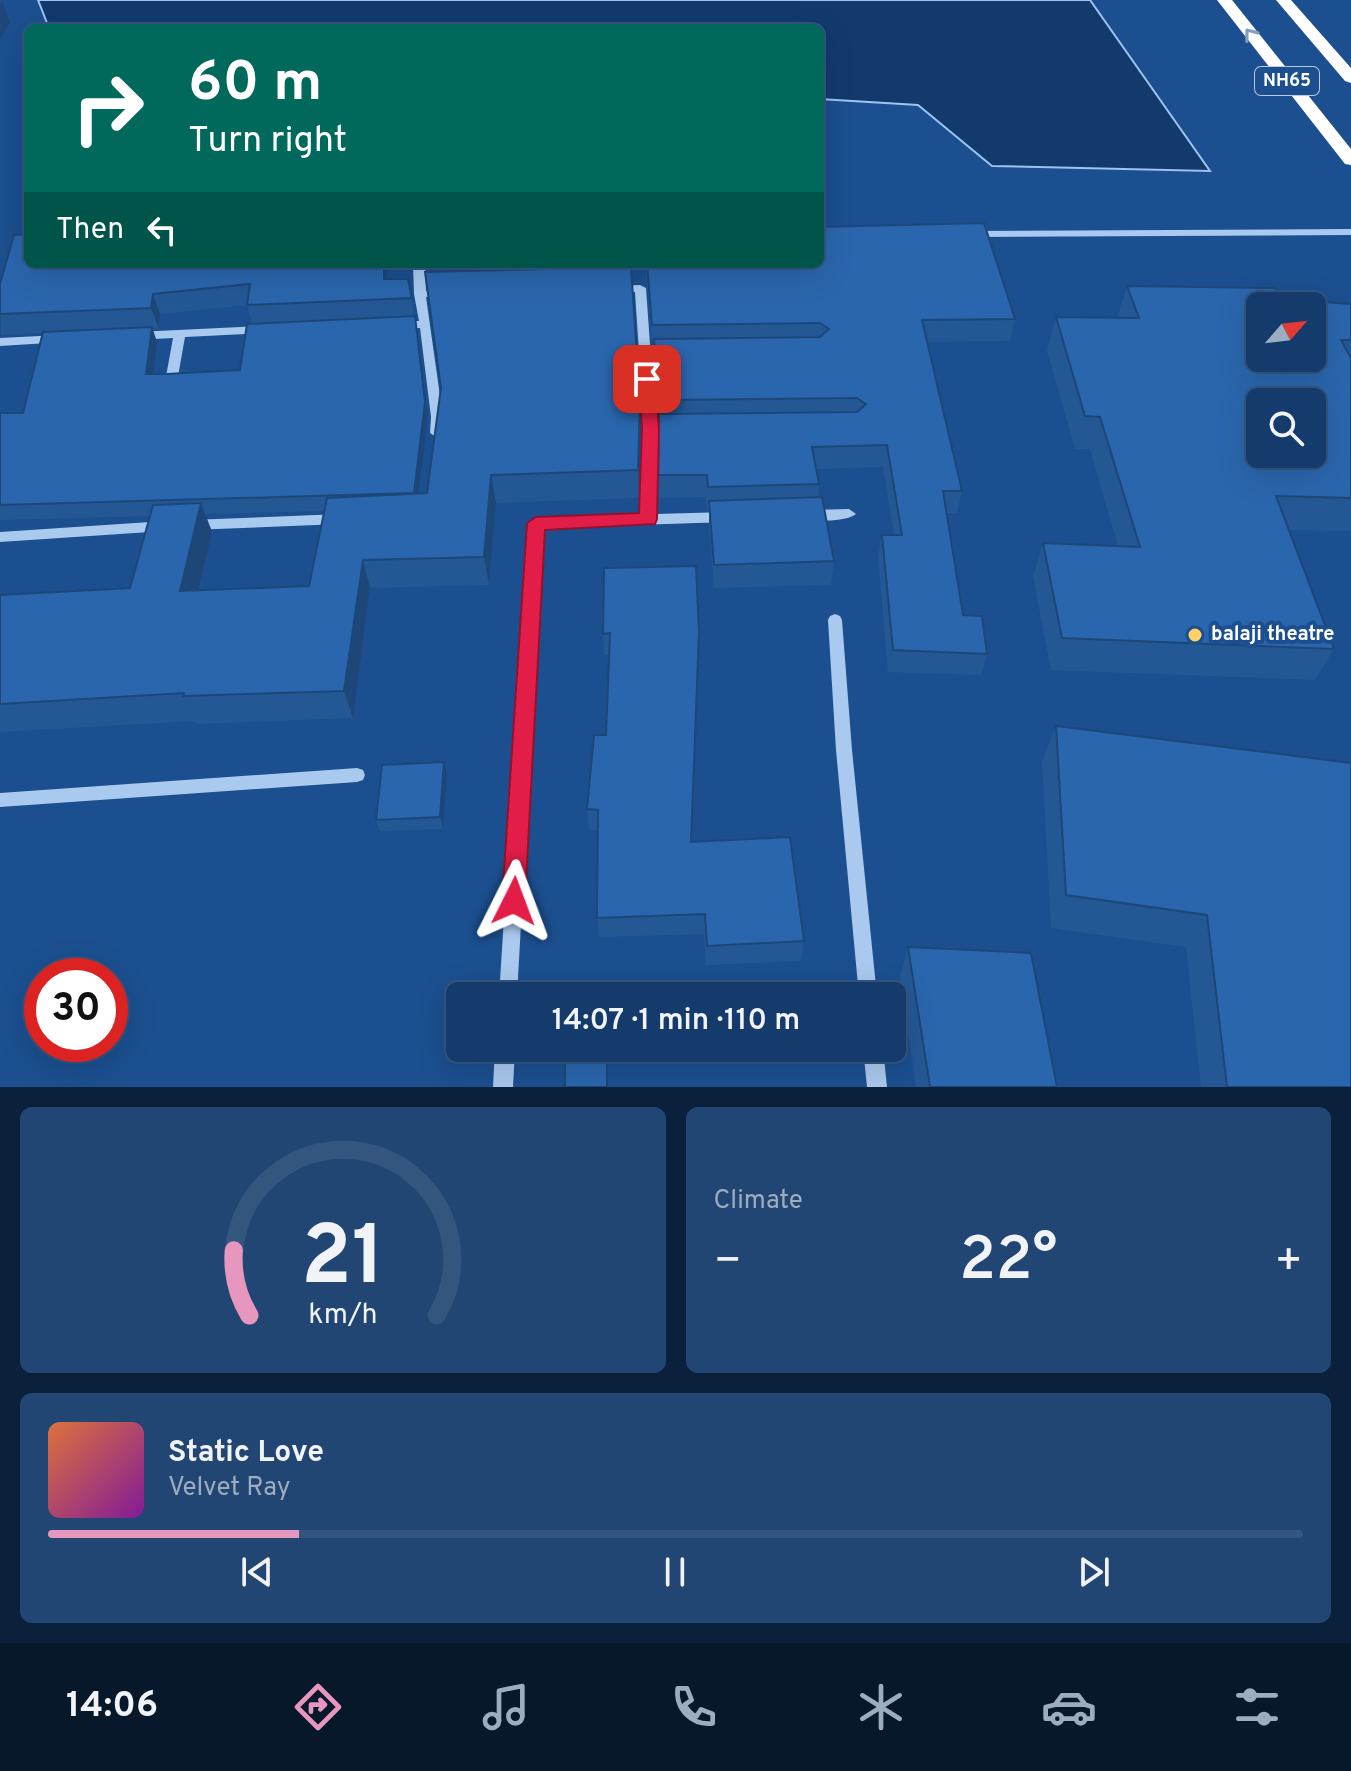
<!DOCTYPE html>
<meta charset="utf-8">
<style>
:root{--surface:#143b6b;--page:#214673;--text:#f1f3f6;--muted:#9dadc1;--line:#33557e;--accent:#e797bd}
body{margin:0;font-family:Overpass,sans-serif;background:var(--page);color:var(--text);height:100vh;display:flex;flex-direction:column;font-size:30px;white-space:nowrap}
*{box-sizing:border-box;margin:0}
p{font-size:26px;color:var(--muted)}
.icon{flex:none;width:44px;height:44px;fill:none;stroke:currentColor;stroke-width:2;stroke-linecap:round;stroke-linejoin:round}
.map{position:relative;height:1087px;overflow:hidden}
.sheet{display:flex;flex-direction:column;gap:20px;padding:20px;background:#0b203b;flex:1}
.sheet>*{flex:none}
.top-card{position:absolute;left:24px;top:24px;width:800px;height:244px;border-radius:12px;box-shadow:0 8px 32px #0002,0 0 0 2px var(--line);background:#00695c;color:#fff;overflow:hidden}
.needle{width:52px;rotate:62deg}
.controls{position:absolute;left:1246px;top:292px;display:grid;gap:16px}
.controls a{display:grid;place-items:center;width:80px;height:80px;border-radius:12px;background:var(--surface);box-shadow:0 8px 32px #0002,0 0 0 2px var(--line);font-size:40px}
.speed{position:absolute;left:24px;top:958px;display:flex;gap:16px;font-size:40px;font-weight:700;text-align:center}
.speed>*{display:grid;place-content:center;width:104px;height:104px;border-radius:50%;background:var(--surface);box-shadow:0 8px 32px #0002,0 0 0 2px var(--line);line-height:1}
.speed .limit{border:12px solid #d22;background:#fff;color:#111}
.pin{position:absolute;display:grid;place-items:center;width:68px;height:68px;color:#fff;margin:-34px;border-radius:16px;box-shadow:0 4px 12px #0006}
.me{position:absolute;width:88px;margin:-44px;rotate:3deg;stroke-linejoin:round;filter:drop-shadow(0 0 6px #0008)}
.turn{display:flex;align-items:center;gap:28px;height:168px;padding:0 32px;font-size:36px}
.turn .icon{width:104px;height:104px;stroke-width:2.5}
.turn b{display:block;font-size:56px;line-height:68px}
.then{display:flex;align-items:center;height:76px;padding:0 32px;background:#0003;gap:16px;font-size:30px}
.big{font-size:60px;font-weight:600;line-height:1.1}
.sheet .card{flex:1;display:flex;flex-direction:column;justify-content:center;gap:12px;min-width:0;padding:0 28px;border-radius:12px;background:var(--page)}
.sheet .dial{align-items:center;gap:0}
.dial svg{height:208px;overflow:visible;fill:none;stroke:var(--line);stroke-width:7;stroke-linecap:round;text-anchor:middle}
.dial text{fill:var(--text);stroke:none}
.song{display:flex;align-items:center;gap:24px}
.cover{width:96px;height:96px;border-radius:12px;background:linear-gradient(135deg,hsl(20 70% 55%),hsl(290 70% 35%))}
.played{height:8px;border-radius:4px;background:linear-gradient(90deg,var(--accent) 20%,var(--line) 20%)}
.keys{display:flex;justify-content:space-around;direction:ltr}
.heat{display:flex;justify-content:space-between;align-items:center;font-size:44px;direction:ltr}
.sheet .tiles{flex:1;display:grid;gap:20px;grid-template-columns:1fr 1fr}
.card:last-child{grid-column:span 2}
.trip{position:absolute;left:446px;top:982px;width:460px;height:80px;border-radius:12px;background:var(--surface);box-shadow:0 8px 32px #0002,0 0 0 2px var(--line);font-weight:600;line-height:80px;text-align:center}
.dock{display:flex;height:128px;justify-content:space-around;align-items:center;background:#08182b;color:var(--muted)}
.dock .icon{width:56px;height:56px}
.dock .active{color:var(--accent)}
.dock b{font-size:36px;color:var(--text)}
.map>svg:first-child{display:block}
.water{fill:#123a6d;stroke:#9cc4f0;stroke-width:2}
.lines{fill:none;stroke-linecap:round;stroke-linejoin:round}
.minor{fill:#a9c9ee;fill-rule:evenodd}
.highway{fill:#fff;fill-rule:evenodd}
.wall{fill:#245895;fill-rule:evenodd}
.shaded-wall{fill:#1d4779}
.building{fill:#2a66ad;stroke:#1d4779;stroke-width:2;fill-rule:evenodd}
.oneway{stroke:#829ec1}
.route{fill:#e11d48;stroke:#92132f;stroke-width:2}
.poi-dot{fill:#ffd166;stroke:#1b4f8f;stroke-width:3}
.labels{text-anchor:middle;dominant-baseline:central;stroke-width:8;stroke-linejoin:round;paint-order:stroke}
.shield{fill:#1b4f8f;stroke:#bbcadd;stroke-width:2}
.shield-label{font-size:18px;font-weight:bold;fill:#fff}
.poi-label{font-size:20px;font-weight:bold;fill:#fff;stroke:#1b4f8f;text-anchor:start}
</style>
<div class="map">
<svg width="1351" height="1087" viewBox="0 0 1351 1087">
<rect width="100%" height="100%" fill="#1b4f8f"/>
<!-- water -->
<path class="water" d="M 38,0 L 1090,0 L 1210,171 L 992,166 L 918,105 L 820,99 L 820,28 L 49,28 Z"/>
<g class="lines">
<!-- minor -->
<g class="minor">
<path d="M 1351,229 L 1351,235 L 971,237 L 966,234 L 971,231 Z"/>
<path d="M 413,264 L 425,264 L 426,291 L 445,291 L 451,294 L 445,297 L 426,297 L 443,417 L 442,433 L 436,437 L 430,433 L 431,417 L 420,328 L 400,329 L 394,325 L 400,321 L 419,321 L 414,294 Z"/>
<path d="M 640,285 L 646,288 L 656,429 L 655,514 L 728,512 L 735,517 L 728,522 L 543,528 L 517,996 L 499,996 L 529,523 L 536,518 L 641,514 L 644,429 L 635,292 L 614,292 L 608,289 L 614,286 Z"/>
<path d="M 263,326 L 267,327 L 267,333 L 185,337 L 177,382 L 171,386 L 165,382 L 173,338 L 136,340 L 130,336 L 136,332 Z"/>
<path d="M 60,335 L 64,336 L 64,342 L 0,346 L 0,338 Z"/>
<path d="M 849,509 L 856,514 C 846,522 812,523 802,515 L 809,510 Z"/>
<path d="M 341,514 L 348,519 L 341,524 L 190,530 L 183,525 L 190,520 Z"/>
<path d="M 165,521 L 172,526 L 165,531 L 0,542 L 0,532 Z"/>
<path d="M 835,614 L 840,616 L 842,620 L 852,750 L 877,996 L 859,996 L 836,750 L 828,620 L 830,616 Z"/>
<path d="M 357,768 L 363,770 L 365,775 L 363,780 L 357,782 L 0,807 L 0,793 Z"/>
<path d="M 495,1048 L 515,1048 L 513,1087 L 493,1087 Z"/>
<path d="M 863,1048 L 883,1048 L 887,1087 L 867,1087 Z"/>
</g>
<!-- highway -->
<g class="highway">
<path d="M 1217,0 L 1232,0 L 1351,149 L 1351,165 L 1345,164 Z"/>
<path d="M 1276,0 L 1291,0 L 1351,68 L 1351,83 L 1345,81 Z"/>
</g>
</g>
<!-- wall -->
<g class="wall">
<path d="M 28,264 L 387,279 L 408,279 L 417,331 L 428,417 L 419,493 L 427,493 L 458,271 L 543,264 L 543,269 L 640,401 L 641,429 L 639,498 L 496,503 L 489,585 L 370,588 L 353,718 L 196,724 L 195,721 L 0,732 L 0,595 L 130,588 L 150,516 L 0,520 L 0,413 L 23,413 L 42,333 L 1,335 L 0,284 ZM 247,305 L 252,323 L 240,370 L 153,374 L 157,342 L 152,329 L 159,329 L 160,314 ZM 324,511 L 309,586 L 199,590 L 212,532 L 205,514 Z"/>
<path d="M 645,264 L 820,264 L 1015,319 L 1010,341 L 928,342 L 962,491 L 957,513 L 947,513 L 963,615 L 987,654 L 981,675 L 888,672 L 878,557 L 882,535 L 894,535 L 883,467 L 816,469 L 819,484 L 818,498 L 834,561 L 831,585 L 714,588 L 709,525 L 709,510 L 707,510 L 706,497 L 658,498 L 659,420 L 654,347 L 653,347 Z"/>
<path d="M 1127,286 L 1351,304 L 1351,531 L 1289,530 L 1334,649 L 1315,680 L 1051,670 L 1033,576 L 1043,543 L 1118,546 L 1090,449 L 1075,449 L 1047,350 L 1056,317 L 1117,318 Z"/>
<path d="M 604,568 L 691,842 L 804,941 L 801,961 L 706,965 L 704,934 L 599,937 L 597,918 L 597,830 L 589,830 L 587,809 L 606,735 L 609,655 L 604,655 L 603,634 Z"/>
<path d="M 1056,726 L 1351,1087 L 1201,1087 L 1186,947 L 1051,928 L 1042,762 Z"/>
<path d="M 444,762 L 447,774 L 443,829 L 380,831 L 376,820 Z"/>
<path d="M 908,947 L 1057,1087 L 916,1087 L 900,976 Z"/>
</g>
<!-- shaded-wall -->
<g class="shaded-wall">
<path d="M 2,1 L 10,22 L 0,39 L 0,4 Z"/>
<path d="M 384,264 L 387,264 L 388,299 L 384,279 Z"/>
<path d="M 153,294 L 160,314 L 159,329 L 151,308 Z"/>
<path d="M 415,316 L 428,417 L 417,508 L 414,493 Z"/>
<path d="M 152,327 L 157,342 L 152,388 L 146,374 Z"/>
<path d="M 640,401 L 641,429 L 639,498 L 638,470 Z"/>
<path d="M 491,475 L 496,503 L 489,585 L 484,557 Z"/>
<path d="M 201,503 L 212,532 L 192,619 L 180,591 Z"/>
<path d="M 363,560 L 370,588 L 353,718 L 344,691 Z"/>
<path d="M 444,762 L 447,774 L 443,829 L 440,817 Z"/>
</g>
<!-- building -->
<g class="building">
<path d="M 984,223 L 1015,319 L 922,320 L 962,491 L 943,491 L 963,615 L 982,616 L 987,654 L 893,650 L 882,535 L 902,535 L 887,445 L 812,447 L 819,484 L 708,487 L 707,475 L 658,475 L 659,414 L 857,412 L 866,404 L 857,398 L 658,400 L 654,339 L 820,337 L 829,329 L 820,323 L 652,325 L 647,264 L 820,264 L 820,227 Z"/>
<path d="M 28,234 L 28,264 L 384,264 L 384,279 L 408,279 L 412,298 L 247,305 L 250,284 L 153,294 L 151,308 L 0,314 L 0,284 L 14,235 Z"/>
<path d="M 459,264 L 542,264 L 542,269 L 458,271 Z"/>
<path d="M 631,267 L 640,401 L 638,470 L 491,475 L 484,557 L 363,560 L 344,691 L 183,696 L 184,693 L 0,704 L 0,595 L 130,588 L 153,505 L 201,503 L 180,591 L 309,586 L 327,498 L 427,493 L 441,388 L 425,272 Z"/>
<path d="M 1127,286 L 1275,288 L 1280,299 L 1351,304 L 1351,340 L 1341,340 L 1351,358 L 1351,498 L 1276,496 L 1334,649 L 1062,638 L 1043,543 L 1140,547 L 1100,417 L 1085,416 L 1056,317 L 1139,318 ZM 1260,306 L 1312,306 L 1312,358 L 1260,358 ZM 1260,402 L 1312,402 L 1312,454 L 1260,454 Z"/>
<path d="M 415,316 L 425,402 L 414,493 L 0,505 L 0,413 L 23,413 L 43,332 L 152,327 L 146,374 L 167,374 L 240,370 L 247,324 Z"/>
<path d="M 822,497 L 834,561 L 714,565 L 709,501 Z"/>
<path d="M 696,566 L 699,632 L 691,842 L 790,837 L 804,941 L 707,946 L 705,914 L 597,918 L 598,810 L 587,809 L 594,735 L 606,735 L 610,633 L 603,634 L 604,568 Z"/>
<path d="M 1056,726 L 1351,763 L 1351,1087 L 1227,1087 L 1207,915 L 1066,895 Z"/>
<path d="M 444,762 L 440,817 L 376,820 L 382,765 Z"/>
<path d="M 908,947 L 1031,953 L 1057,1087 L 930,1087 Z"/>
<path d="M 607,1049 L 607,1087 L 565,1087 L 565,1052 Z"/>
</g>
<!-- one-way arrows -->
<defs><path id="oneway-chevron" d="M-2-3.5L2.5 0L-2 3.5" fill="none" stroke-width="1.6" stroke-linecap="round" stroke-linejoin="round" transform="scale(2)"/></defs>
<use class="oneway" href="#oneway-chevron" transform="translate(1250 34) rotate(-128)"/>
<!-- route -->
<path class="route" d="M 647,374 L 655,379 L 659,429 L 657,519 L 655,524 L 545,530 L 525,901 L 522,909 L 514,912 L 506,909 L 502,901 L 527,523 L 536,517 L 639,513 L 642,429 L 639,379 Z"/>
<!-- markers -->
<circle class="poi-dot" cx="1195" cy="635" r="8"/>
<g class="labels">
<!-- shield labels -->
<rect class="shield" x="1255" y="67" width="64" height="28" rx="6"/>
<g class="shield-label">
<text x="1287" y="81">NH65</text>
</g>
<!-- poi labels -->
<g class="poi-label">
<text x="1211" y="635">balaji theatre</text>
</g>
</g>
</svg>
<div class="controls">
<a><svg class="needle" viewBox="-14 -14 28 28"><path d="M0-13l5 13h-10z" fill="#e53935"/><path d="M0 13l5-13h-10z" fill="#9dadc1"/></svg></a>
<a><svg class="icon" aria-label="search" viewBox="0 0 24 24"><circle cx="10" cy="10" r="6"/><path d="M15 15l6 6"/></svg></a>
</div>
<div class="speed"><div class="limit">30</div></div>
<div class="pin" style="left:647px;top:379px;background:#d93025"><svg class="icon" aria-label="arrive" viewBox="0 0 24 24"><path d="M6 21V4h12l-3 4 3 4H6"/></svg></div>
<svg class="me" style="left:514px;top:901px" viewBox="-20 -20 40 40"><path d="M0-17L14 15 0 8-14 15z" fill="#e11d48" stroke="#fff" stroke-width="4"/></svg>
<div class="trip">14:07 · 1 min · 110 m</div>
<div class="top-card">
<div class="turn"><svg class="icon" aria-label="right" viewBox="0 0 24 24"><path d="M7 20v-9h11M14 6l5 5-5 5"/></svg><div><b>60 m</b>Turn right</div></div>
<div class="then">Then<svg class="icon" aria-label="left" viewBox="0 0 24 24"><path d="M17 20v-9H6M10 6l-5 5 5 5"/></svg></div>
</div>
</div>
<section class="sheet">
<div class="tiles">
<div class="card dial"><svg viewBox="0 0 100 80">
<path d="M14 69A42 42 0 1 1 86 69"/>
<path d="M14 69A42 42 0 0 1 8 44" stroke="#e797bd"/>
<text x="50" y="56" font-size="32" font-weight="700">21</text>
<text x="50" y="72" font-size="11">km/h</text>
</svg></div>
<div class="card"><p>Climate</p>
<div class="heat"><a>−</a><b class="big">22°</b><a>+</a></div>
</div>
<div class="card">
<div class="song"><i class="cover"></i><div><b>Static Love</b><p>Velvet Ray</p></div></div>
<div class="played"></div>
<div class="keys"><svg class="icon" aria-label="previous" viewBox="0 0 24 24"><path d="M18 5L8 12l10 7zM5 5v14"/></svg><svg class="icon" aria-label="pause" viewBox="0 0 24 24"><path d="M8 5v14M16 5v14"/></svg><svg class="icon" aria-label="next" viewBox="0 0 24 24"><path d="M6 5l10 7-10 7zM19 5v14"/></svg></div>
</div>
</div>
</section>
<nav class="dock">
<b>14:06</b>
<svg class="icon active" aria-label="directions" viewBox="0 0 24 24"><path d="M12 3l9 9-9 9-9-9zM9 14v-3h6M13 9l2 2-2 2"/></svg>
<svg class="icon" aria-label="music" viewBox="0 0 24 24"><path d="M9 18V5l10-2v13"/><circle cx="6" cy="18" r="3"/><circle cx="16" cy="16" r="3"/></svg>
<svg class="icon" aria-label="phone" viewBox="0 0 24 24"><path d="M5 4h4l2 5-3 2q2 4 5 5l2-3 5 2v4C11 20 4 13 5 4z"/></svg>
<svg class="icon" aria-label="climate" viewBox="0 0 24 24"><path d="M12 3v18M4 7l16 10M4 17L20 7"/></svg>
<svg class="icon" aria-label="car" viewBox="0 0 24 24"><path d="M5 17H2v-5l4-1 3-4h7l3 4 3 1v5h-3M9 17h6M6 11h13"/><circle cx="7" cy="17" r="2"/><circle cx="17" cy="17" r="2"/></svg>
<svg class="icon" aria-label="filters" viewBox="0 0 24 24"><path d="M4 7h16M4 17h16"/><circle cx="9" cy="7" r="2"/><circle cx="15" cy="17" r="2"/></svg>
</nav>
